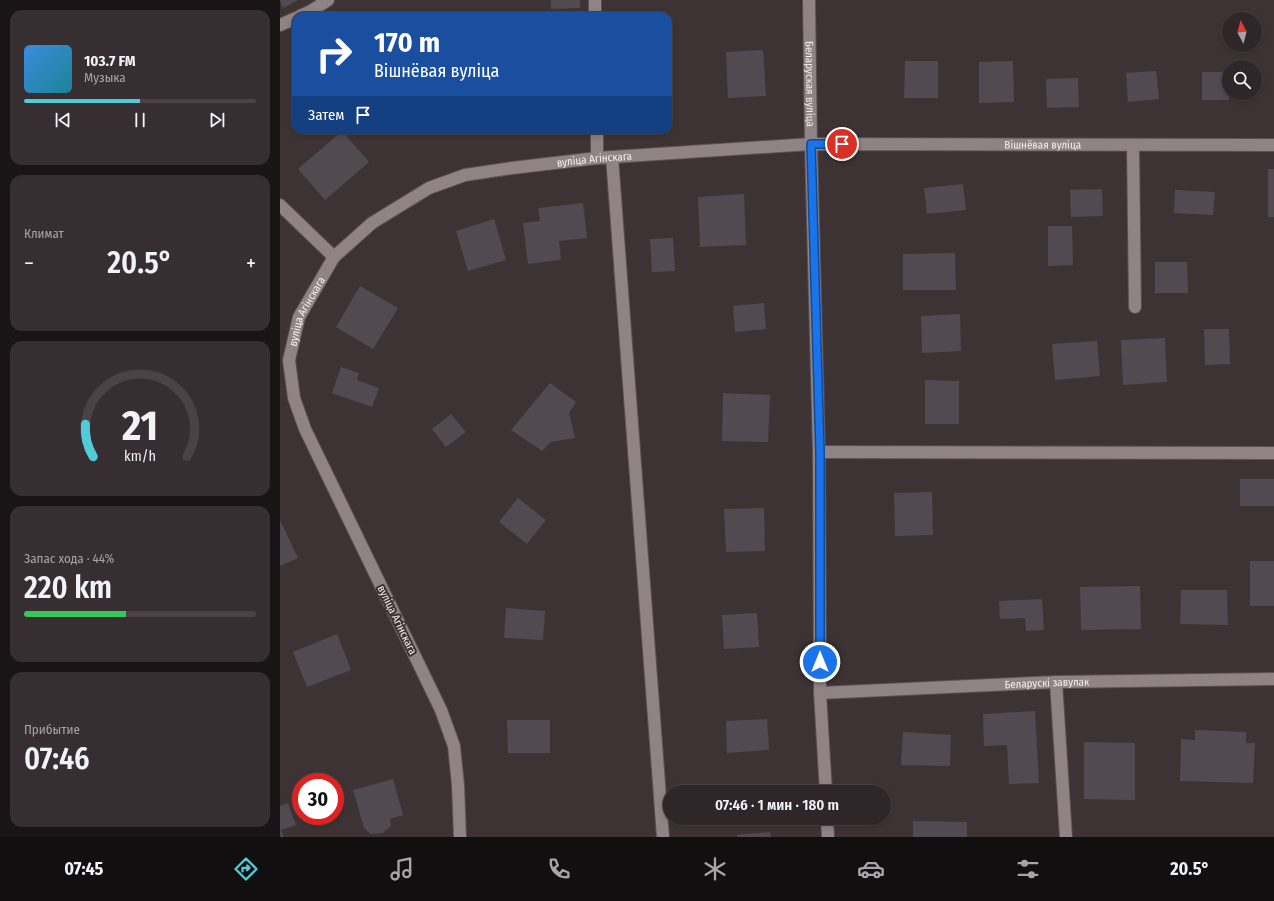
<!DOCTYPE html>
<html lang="ru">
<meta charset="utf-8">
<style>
:root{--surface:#2e2628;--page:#362e30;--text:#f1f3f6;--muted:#a7a5a8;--line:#494345;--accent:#52cbd9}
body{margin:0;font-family:"Fira Sans Condensed",sans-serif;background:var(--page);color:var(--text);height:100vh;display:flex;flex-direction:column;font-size:15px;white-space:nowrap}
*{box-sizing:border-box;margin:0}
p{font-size:13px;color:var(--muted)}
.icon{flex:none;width:22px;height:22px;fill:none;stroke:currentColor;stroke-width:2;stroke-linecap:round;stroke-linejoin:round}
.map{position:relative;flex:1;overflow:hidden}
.panel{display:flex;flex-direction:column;gap:10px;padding:10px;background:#191516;width:280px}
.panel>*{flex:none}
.banner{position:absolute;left:12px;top:12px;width:380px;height:122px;border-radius:12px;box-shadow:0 2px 6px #0003,0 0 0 1px var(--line);background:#1a4fa0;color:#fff;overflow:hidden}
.needle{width:26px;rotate:353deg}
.controls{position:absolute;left:942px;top:12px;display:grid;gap:8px}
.controls a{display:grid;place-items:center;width:40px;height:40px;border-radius:50%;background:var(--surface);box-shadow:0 2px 6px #0003,0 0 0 1px var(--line);font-size:20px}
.speed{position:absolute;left:12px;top:773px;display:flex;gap:8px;font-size:20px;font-weight:700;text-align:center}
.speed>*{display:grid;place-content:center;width:52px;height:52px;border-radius:50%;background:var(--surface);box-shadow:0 2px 6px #0003,0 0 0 1px var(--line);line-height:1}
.speed .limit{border:6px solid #d22;background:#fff;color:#111}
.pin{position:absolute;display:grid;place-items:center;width:34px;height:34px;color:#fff;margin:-17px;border:2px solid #fff;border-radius:50%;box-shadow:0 1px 4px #0007}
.me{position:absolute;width:44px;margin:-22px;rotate:0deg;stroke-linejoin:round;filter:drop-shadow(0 0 3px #0008)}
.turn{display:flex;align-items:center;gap:14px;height:84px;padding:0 16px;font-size:18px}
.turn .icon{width:52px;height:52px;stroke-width:2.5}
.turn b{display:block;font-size:28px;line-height:34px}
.then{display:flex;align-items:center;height:38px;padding:0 16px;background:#0003;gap:8px;font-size:15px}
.big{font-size:30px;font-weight:600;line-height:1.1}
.panel .tile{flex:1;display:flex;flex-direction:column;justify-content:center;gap:6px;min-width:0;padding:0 14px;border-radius:12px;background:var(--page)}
.panel .dial{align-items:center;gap:0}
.dial svg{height:104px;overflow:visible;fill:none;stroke:var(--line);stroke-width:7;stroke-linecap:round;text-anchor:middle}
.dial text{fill:var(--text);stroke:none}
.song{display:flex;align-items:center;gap:12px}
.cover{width:48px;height:48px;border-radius:6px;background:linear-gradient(135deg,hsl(210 70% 55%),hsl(190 70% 35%))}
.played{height:4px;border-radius:2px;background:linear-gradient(90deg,var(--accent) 50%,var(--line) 50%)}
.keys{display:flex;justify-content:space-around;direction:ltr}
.heat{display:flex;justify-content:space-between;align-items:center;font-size:22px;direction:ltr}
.charge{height:6px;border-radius:3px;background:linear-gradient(90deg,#34c759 44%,var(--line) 0)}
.trip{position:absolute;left:383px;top:785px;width:228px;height:40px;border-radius:20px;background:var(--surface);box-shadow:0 2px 6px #0003,0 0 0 1px var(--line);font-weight:600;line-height:40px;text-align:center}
.tabs{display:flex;height:64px;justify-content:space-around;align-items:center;background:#120f10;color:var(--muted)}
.tabs .icon{width:28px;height:28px}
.tabs .current{color:var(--accent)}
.tabs b{font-size:18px;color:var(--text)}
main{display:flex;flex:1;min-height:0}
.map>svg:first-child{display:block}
.building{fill:#524a51}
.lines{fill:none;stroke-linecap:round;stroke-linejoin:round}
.lane-casing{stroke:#5a5154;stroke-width:14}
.street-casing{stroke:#5a5154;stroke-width:14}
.lane{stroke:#8f8386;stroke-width:12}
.street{stroke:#8f8386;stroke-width:12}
.route-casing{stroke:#114b97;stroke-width:10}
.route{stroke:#1a73e8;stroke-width:7}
.labels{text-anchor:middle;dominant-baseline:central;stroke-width:4;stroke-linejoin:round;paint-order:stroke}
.street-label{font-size:11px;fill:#f5eef0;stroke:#3d3335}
</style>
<main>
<section class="panel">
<div class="tile">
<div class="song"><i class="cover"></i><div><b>103.7 FM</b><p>Музыка</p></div></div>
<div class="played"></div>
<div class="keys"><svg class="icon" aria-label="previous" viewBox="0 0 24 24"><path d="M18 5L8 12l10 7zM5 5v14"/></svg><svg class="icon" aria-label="pause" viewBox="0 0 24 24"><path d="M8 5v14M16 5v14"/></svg><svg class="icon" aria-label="next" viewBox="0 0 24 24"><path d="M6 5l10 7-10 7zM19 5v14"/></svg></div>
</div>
<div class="tile"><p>Климат</p>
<div class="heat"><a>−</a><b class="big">20.5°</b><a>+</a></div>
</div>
<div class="tile dial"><svg viewBox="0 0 100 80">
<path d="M14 69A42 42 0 1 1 86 69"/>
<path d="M14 69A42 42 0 0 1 8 44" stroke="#52cbd9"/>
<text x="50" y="56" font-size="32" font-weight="700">21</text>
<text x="50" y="72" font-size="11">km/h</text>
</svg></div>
<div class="tile"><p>Запас хода · 44%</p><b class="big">220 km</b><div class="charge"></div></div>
<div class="tile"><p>Прибытие</p><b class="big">07:46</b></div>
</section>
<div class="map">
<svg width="994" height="837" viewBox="0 0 994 837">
<rect width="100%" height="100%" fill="#3d3335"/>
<!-- building -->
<g class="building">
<path d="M 0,0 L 18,0 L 3,8 Z"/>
<path d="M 271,0 L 300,0 L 300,8 L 271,9 Z"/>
<path d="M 483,50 L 486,96 L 448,98 L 446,52 Z"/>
<path d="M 625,61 L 658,61 L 658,98 L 624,98 Z"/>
<path d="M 733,61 L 734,102 L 699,103 L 699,62 Z"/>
<path d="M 876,71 L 879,99 L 848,102 L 846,73 Z"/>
<rect x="922" y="72" width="27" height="28"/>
<path d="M 798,78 L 799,107 L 767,108 L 766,79 Z"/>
<path d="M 62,131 L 89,162 L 45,200 L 18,169 Z"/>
<rect x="988" y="169" width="6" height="48"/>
<path d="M 683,184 L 686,210 L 647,214 L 644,188 Z"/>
<path d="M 822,189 L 823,216 L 791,217 L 790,190 Z"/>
<path d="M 895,190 L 935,192 L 933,215 L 894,213 Z"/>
<path d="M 464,194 L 466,245 L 420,247 L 418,197 Z"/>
<path d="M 303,203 L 307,238 L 279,241 L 281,260 L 248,264 L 243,223 L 260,221 L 258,208 Z"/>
<path d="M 214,219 L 226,260 L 188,271 L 176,231 Z"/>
<path d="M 768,226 L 792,226 L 793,265 L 768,266 Z"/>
<path d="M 393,238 L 395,271 L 372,272 L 370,239 Z"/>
<path d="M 675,253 L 676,290 L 623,290 L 623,254 Z"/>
<path d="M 875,262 L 907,262 L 908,293 L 875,293 Z"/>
<path d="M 80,286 L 118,308 L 93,349 L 56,327 Z"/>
<path d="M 484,303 L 486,329 L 455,332 L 453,306 Z"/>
<path d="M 680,314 L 681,351 L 642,353 L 641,316 Z"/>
<path d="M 924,329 L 949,329 L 950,364 L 925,365 Z"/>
<path d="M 885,338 L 887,382 L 843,385 L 841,340 Z"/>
<path d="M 817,341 L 820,376 L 775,380 L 772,344 Z"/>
<path d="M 61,367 L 79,373 L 77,380 L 99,388 L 92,407 L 52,393 Z"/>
<path d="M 645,380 L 679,381 L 679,424 L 645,424 Z"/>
<path d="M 270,383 L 296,402 L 289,413 L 295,438 L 271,442 L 262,451 L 231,430 Z"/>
<path d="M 443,393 L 490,395 L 488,442 L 442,441 Z"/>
<path d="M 171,414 L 186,432 L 166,447 L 152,429 Z"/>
<rect x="960" y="479" width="34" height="27"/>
<path d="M 652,492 L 653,535 L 615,536 L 614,493 Z"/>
<path d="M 238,498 L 266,520 L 247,544 L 219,522 Z"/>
<path d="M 484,508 L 485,551 L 446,552 L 444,509 Z"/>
<path d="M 0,520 L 18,558 L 0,566 Z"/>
<rect x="970" y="561" width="24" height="45"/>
<path d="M 860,586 L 861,629 L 801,630 L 800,587 Z"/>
<path d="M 901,590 L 947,590 L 948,625 L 900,624 Z"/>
<path d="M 762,599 L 764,630 L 746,631 L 745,618 L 720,619 L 719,601 Z"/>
<path d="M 226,608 L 265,611 L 263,640 L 224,638 Z"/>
<path d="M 477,613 L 479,647 L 444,649 L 442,615 Z"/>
<path d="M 57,634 L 71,670 L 27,687 L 13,652 Z"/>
<path d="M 755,711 L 759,783 L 729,784 L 727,745 L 704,746 L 703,714 Z"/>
<path d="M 487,719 L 489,750 L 447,753 L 446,721 Z"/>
<path d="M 227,720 L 270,720 L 270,753 L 228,753 Z"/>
<path d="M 915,730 L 966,732 L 966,743 L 975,743 L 973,783 L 900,781 L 901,739 L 915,740 Z"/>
<path d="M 623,732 L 671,735 L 670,766 L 621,765 Z"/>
<path d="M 804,742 L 855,743 L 855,800 L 804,799 Z"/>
<path d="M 113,779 L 123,815 L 110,819 L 111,826 L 103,833 L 91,834 L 84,828 L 73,790 Z"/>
<path d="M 8,803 L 16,825 L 1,830 L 4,837 L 0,837 L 0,806 Z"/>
<path d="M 633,821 L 687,822 L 687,837 L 633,837 Z"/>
<path d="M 490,832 L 491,837 L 457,837 L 457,835 Z"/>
</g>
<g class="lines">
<defs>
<g id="lane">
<path d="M 315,0 L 315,16"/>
<path d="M 20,16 L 31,11 L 48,0"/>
<path d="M 0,25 L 16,18"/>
<path d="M 317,130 L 317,158"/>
<path d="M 853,145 L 855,307"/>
<path d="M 332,157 L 383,837"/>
<path d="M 539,452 L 994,453"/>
<path d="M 776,682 L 786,837"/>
</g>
<g id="street">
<path id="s1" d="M 529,0 L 531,144 L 539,452 L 540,693 L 546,792"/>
<path d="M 0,205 L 54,257"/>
<path id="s2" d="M 540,693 L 776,682 L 994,679"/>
<path d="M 547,818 L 548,837"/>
<path id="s3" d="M 180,837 L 178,785 L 174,746 L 161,710 L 25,429 L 14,398 L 9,360 L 19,317 L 54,257 L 92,223 L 149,188 L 185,175 L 232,168 L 317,158 L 531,144 L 994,145"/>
</g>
</defs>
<!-- lane casing -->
<use href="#lane" class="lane-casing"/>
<!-- street casing -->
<use href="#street" class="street-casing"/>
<!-- lane -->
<use href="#lane" class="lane"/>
<!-- street -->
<use href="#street" class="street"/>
</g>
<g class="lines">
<defs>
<path id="route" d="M 540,662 L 540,452 L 531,144 L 562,144"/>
</defs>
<!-- route casing -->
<use href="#route" class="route-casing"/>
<!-- route -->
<use href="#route" class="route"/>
</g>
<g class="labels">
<!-- street labels -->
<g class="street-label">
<text stroke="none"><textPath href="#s1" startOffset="84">Беларуская вуліца</textPath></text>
<text stroke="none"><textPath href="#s3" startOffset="1362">Вішнёвая вуліца</textPath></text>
<text stroke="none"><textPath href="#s3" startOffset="913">вуліца Агінскага</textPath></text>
<text stroke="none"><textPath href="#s3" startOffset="565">вуліца Агінскага</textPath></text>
<text transform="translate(117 620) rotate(64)">вуліца Агінскага</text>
<text stroke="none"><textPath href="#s2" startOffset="227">Беларускі завулак</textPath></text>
</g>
</g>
</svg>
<div class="controls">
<a><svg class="needle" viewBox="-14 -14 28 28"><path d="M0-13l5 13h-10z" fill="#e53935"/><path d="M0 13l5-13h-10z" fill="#a7a5a8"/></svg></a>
<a><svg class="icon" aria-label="search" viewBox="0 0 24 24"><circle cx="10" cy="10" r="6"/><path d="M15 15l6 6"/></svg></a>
</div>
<div class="speed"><div class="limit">30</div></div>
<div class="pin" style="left:562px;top:144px;background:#d93025"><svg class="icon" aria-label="arrive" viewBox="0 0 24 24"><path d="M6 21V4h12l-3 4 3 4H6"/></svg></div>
<svg class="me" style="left:540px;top:662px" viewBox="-20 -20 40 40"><circle r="17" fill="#1a73e8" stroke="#fff" stroke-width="3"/><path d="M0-11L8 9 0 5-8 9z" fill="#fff"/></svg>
<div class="trip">07:46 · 1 мин · 180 m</div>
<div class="banner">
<div class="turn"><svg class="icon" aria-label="right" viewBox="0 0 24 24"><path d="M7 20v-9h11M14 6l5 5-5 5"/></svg><div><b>170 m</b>Вішнёвая вуліца</div></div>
<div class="then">Затем<svg class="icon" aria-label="arrive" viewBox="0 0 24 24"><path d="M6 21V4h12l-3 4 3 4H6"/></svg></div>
</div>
</div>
</main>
<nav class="tabs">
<b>07:45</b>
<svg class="icon current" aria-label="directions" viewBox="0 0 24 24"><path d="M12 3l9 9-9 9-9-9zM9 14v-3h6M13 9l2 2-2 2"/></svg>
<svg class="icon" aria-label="music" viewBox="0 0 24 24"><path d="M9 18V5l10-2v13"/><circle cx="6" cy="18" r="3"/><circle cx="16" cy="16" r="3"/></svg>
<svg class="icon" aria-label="phone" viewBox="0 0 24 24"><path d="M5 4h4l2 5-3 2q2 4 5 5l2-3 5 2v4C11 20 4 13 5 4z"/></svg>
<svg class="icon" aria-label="climate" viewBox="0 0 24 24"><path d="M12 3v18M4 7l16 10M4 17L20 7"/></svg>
<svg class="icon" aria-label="car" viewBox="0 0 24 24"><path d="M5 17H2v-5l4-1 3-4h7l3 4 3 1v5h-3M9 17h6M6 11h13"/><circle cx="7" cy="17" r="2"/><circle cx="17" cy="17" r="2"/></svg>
<svg class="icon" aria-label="filters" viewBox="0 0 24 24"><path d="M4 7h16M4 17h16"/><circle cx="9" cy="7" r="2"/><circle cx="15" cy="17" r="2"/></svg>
<b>20.5°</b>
</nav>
